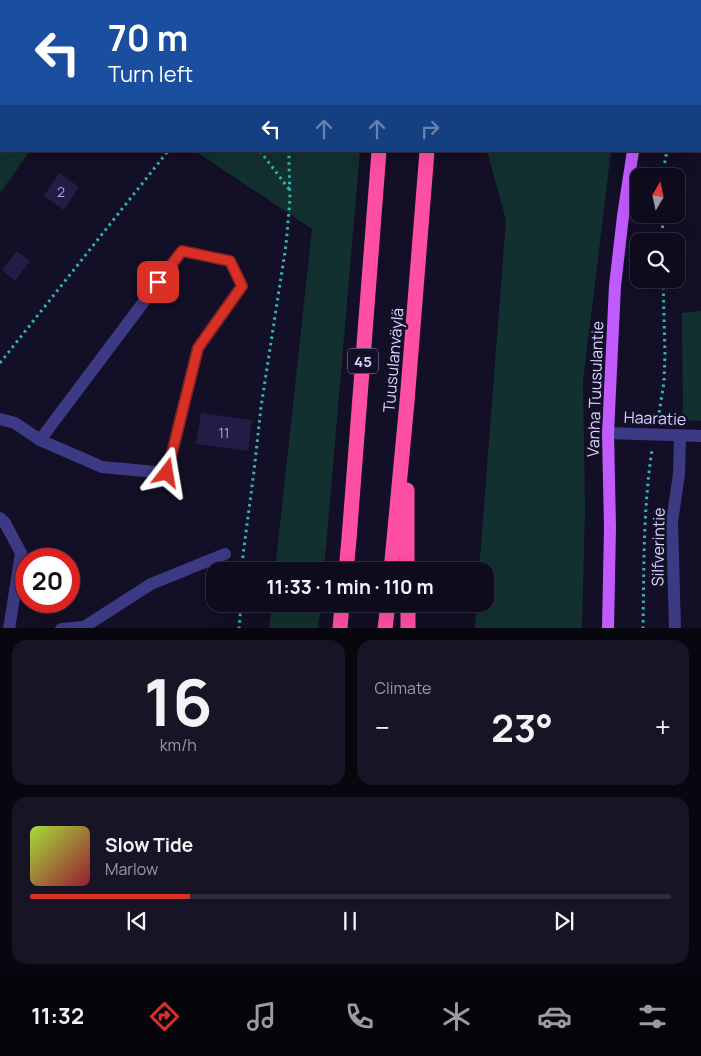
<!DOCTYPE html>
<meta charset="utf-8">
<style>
:root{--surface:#0e0b1c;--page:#171425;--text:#f1f3f6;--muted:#9b9ba3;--line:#2e2b3b;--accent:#d93025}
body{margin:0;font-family:Manrope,sans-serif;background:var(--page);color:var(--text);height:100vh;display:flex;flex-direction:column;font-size:19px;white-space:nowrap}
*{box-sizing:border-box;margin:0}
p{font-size:16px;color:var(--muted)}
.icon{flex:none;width:28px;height:28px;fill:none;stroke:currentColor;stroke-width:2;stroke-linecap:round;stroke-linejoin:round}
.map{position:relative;height:628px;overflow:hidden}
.sheet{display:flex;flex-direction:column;gap:12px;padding:12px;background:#08060f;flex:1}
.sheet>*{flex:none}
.banner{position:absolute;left:0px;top:0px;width:701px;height:152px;box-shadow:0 5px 20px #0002,0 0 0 1px var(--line);background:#1a4fa0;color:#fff;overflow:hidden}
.needle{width:32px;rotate:9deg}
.fabs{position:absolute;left:630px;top:168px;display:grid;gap:10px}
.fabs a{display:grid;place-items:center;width:55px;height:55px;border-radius:10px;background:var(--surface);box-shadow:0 5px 20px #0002,0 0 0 1px var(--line);font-size:25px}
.speed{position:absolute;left:15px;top:548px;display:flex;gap:10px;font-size:25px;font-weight:700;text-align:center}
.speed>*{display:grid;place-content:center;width:65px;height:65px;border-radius:50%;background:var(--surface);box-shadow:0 5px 20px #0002,0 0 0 1px var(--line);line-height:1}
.speed .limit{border:8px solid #d22;background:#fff;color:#111}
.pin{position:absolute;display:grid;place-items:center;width:42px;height:42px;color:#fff;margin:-21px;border-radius:10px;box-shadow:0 2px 8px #0006}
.me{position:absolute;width:55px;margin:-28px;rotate:14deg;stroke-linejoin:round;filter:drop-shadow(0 0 4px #0008)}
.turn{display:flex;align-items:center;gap:18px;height:105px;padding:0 25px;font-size:22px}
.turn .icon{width:65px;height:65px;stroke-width:2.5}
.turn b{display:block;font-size:35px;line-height:42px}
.lanes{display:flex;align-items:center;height:48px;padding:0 25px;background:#0003;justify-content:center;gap:25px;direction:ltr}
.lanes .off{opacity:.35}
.big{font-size:38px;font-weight:700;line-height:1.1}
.sheet .widget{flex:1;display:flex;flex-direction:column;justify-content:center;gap:8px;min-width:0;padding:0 18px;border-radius:15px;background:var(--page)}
.sheet .dial{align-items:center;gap:0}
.dial b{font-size:65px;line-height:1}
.song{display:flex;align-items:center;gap:15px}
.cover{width:60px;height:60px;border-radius:8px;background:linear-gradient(135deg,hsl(80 70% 55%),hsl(350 70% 35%))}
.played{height:5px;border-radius:2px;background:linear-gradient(90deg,var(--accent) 25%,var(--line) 25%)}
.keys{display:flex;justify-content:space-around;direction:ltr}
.heat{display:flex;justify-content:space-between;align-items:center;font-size:28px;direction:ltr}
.sheet .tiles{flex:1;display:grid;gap:12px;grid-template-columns:1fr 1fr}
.widget:last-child{grid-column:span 2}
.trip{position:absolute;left:206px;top:562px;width:288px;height:50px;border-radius:15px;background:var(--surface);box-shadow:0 5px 20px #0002,0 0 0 1px var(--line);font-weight:700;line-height:50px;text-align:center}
.tab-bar{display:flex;height:80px;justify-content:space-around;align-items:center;background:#06040b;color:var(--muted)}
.tab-bar .icon{width:35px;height:35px}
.tab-bar .current{color:var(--accent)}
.tab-bar b{font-size:22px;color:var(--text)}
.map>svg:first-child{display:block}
.green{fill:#12302f}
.building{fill:#241b47}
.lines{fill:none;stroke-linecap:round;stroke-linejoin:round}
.path{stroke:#2fb8b0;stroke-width:3;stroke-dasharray:2.5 4;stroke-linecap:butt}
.minor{stroke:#3d3a85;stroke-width:12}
.major{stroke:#c25bff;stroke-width:12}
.highway{stroke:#ff4fa3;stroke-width:15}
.route-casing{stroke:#8d1f18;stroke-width:12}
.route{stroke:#d93025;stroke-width:9}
.labels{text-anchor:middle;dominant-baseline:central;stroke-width:5;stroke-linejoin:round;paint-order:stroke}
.number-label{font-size:14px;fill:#aca6d1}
.shield{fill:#130f26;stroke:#9e99be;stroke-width:1}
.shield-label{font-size:15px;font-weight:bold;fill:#d9d4ff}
.street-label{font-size:16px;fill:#d9d4ff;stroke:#130f26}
</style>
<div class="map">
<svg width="701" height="629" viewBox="0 0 701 629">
<rect width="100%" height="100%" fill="#130f26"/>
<!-- green -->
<g class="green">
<path d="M 0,0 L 372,0 L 372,1 L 1,1 L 1,151 L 30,151 L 0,193 Z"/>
<rect x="481" y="0" width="159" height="1"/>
<path d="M 195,151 L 360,151 L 324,571 L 275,571 L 312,229 Z"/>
<path d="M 487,151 L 611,151 L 583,382 L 585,510 L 582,628 L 475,628 L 477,604 L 485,604 L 485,571 L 479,571 L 506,220 Z"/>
<path d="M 701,311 L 701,421 L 683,420 L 682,313 Z"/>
<path d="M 272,604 L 321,604 L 318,628 L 269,628 Z"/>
</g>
<!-- building -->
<g class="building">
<path d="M 59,173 L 79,187 L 64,210 L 44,196 Z"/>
<path d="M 17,251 L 30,261 L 15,281 L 2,270 Z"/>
<path d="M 201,413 L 252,420 L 248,451 L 196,444 Z"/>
</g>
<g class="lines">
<!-- path -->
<g class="path">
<path d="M 222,1 L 222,0"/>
<path d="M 311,1 L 311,0"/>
<path d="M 700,3 L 701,0"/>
<path d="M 260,151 L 289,189"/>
<path d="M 664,176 L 665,161 L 667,151"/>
<path d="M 662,241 L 663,214"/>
<path d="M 0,363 L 168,151"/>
<path d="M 658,419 L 664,382 L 665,354 L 663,279"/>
<path d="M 242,571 L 243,555 L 254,471 L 261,407 L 286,245 L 290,199 L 289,164 L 289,151"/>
<path d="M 239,629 L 241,604"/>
<path d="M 643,629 C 644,569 643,509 652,450"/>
</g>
<!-- minor -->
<g class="minor">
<path d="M 0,419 L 15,423 L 40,440 L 102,467 L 167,473 L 198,348 L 242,286 L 230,261 L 182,251 L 40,440"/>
<path d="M 608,433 L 701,436"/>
<path d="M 0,518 L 5,523 L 21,553 L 9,629"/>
<path d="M 84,627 L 151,584 L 225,554"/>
<path d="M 61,629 L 84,627 L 85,629"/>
<path d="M 675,629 L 672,522 L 679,474 L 680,436"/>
</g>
<!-- major -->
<g class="major">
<path d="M 663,1 L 663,0"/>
<path d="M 608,629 L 610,527 L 608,433 L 612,348 L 615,286 L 623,216 L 633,151"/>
</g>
<!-- highway -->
<g class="highway">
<path d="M 391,1 L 391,0"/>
<path d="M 439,1 L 439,0"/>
<path d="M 407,490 L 407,571"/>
<path d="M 346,571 L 349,539 L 379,151"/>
<path d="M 391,571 L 407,402 L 427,151"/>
<path d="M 340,629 L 342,604"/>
<path d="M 385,629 L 388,604"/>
<path d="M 408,629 L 408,604"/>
</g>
</g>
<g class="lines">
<defs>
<path id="route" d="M 158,282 L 182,251 L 230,261 L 242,286 L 198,348 L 167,473"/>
</defs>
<!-- route casing -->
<use href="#route" class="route-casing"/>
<!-- route -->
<use href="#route" class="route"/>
</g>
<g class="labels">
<!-- number labels -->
<g class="number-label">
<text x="61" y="191">2</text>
<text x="224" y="432">11</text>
</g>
<!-- shield labels -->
<rect class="shield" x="348" y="348.5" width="30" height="25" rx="4"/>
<g class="shield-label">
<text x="363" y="361">45</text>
</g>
<!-- street labels -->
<g class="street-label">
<text transform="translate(393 360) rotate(-85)">Tuusulanväylä</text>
<text transform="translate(595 389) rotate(-88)">Vanha Tuusulantie</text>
<text transform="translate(655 418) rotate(2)">Haaratie</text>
<text transform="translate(658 547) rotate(-89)">Silfverintie</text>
</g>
</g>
</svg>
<div class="fabs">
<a><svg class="needle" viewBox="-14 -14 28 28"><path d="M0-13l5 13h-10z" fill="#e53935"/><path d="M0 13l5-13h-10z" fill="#9b9ba3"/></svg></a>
<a><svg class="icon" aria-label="search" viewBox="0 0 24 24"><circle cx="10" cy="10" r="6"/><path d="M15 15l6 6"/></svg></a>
</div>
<div class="speed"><div class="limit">20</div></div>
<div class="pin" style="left:158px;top:282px;background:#d93025"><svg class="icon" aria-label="arrive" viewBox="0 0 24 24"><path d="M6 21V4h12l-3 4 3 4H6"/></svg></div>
<svg class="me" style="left:167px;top:473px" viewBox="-20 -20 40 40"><path d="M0-17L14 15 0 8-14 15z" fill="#d93025" stroke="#fff" stroke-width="4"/></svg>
<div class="trip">11:33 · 1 min · 110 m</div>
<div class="banner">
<div class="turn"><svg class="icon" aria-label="left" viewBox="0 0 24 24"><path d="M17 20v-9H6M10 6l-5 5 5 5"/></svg><div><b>70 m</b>Turn left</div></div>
<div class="lanes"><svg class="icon" aria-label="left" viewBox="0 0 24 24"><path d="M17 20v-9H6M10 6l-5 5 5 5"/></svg><svg class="icon off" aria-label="ahead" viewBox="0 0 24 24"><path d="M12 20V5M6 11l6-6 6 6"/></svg><svg class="icon off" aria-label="ahead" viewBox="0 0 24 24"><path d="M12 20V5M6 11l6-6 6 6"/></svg><svg class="icon off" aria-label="right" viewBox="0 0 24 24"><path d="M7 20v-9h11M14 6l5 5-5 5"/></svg></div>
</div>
</div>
<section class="sheet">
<div class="tiles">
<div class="widget dial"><b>16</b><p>km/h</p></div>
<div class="widget"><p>Climate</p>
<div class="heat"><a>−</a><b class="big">23°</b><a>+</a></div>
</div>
<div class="widget">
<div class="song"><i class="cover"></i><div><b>Slow Tide</b><p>Marlow</p></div></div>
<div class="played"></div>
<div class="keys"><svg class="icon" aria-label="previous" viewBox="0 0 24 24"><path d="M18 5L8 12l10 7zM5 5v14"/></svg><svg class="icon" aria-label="pause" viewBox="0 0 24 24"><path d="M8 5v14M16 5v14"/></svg><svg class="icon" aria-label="next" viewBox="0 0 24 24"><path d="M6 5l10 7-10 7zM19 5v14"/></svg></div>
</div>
</div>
</section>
<nav class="tab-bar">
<b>11:32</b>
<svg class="icon current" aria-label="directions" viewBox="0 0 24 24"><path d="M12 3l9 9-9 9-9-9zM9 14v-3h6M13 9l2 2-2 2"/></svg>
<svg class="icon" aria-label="music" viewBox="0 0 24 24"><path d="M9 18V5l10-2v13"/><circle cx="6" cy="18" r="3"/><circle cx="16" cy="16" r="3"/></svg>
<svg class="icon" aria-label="phone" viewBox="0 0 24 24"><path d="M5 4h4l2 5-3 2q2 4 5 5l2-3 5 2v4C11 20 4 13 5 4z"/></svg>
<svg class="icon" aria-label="climate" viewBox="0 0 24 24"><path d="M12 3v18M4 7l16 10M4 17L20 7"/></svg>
<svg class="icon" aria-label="car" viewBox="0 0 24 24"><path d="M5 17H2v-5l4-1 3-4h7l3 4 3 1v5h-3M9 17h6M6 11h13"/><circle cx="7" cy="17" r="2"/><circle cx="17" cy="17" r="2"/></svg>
<svg class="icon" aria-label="filters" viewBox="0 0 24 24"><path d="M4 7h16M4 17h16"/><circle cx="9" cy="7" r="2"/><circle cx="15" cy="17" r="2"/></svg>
</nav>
